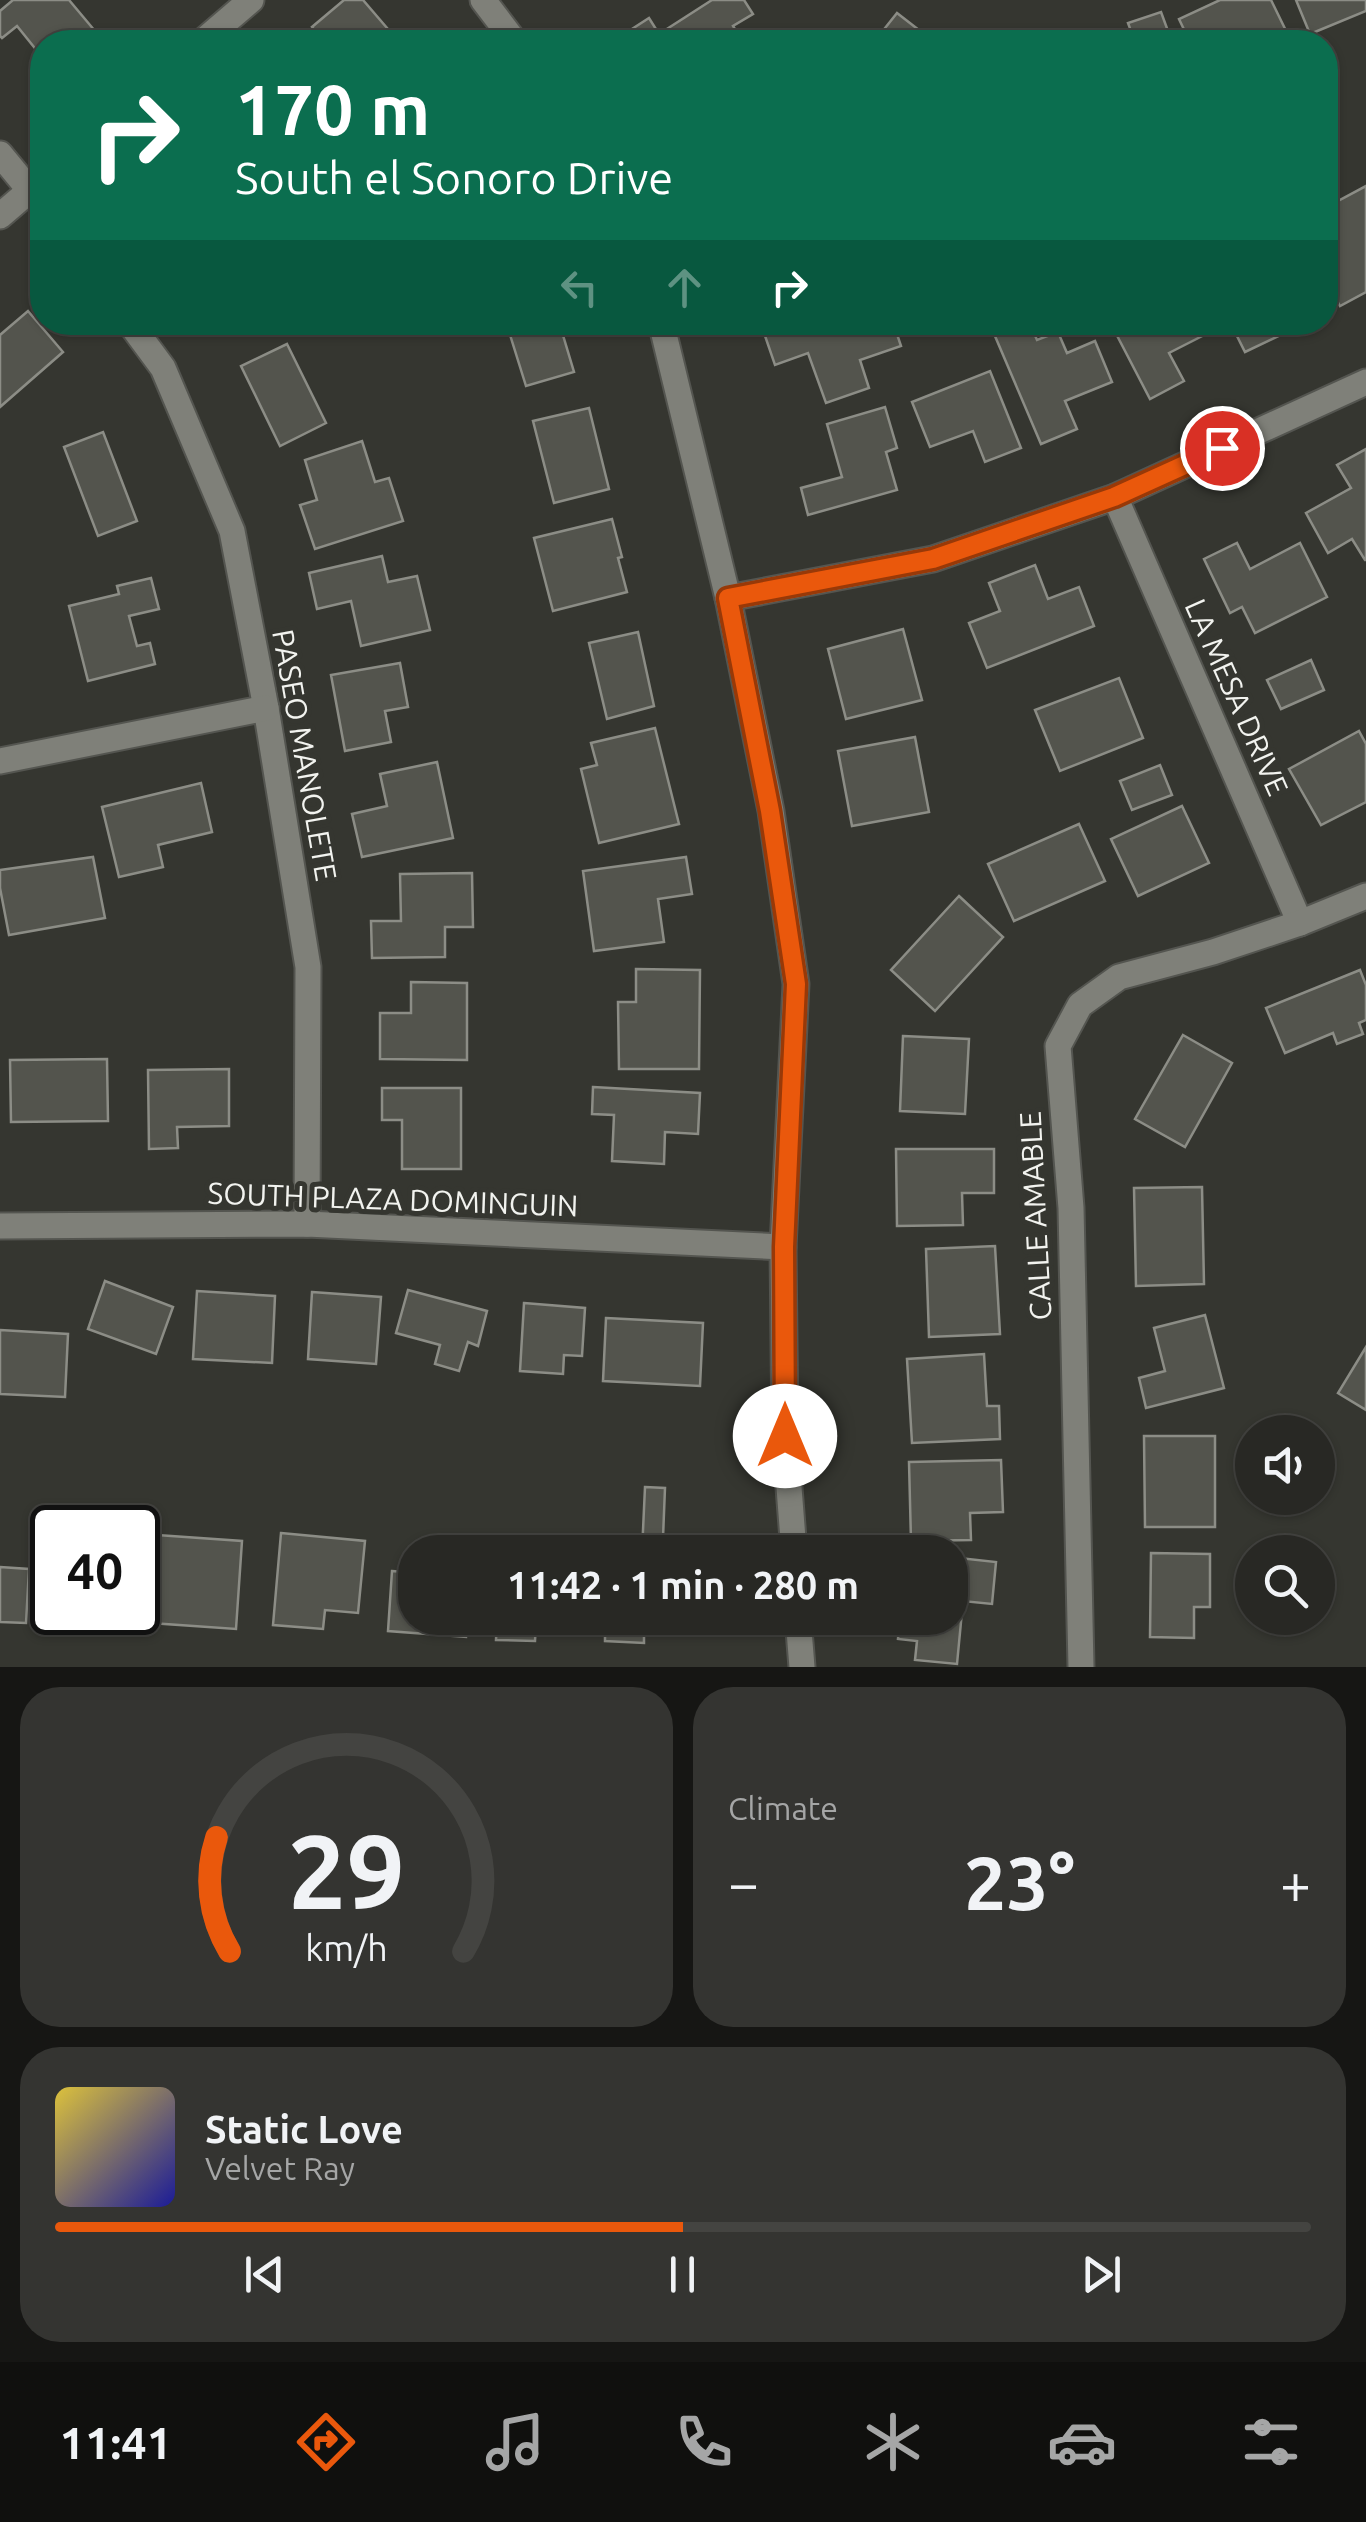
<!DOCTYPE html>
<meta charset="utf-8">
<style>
:root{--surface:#282824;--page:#343431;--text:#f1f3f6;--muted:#a5a6a6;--line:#444441;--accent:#ea580c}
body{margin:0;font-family:Ubuntu,sans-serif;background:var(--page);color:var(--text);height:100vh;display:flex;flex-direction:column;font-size:38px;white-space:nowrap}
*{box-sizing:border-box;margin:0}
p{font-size:32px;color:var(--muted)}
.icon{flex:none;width:55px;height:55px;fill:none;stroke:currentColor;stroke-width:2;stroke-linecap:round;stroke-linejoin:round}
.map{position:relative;height:1667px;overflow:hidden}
.details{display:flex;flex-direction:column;gap:20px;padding:20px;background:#161614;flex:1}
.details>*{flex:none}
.banner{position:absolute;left:30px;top:30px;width:1308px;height:305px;border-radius:40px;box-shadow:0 2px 8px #0004,0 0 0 2px var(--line);background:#0b6e4f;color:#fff;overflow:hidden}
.buttons{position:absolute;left:1235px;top:1415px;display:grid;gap:20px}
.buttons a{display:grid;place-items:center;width:100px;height:100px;border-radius:50%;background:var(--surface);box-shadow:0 2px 8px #0004,0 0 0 2px var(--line);font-size:50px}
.speed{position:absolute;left:30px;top:1505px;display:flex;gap:20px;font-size:50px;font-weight:700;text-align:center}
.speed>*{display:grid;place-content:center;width:130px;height:130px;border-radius:50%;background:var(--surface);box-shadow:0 2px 8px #0004,0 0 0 2px var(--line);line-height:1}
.speed .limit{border:5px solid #111;border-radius:15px;background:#fff;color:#111}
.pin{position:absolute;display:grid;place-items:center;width:85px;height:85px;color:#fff;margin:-42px;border:5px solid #fff;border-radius:50%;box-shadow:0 2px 10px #0007}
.me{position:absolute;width:110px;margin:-55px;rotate:0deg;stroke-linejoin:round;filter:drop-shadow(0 0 8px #0008)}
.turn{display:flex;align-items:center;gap:35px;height:210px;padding:0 40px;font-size:45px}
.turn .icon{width:130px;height:130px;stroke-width:2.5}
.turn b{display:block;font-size:70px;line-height:85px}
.lanes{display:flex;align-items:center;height:95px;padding:0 40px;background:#0003;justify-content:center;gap:50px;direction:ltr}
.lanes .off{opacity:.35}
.big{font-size:75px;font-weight:700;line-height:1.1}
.details .card{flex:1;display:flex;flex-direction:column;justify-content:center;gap:15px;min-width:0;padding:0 35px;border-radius:40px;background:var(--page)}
.details .dial{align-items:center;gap:0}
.dial svg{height:260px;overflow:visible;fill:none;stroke:var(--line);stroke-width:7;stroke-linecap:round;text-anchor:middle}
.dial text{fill:var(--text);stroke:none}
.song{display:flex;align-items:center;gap:30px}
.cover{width:120px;height:120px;border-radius:15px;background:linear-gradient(135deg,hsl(50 70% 55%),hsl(240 70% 35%))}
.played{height:10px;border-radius:5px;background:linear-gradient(90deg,var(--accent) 50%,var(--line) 50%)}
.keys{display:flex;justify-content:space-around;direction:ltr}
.heat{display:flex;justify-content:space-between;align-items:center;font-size:55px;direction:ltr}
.details .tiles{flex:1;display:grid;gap:20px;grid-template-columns:1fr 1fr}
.card:last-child{grid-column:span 2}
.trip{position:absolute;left:398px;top:1535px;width:570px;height:100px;border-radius:40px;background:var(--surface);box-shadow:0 2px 8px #0004,0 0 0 2px var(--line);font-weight:700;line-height:100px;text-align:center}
.tabs{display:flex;height:160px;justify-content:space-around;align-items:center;background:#10100e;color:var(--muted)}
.tabs .icon{width:70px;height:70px}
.tabs .current{color:var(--accent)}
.tabs b{font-size:45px;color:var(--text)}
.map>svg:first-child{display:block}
.building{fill:#53544d;stroke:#8c8d86;stroke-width:2.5}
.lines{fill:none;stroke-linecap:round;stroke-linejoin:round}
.street-casing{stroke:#545550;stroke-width:29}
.secondary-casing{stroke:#545550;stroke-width:29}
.street{stroke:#7f8079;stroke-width:25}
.secondary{stroke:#7f8079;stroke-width:25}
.route-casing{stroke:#983908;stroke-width:25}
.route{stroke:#ea580c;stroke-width:18}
.labels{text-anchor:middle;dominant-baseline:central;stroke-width:10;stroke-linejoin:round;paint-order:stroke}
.street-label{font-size:30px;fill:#f2f3ef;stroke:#353630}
</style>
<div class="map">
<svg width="1366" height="1667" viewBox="0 0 1366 1667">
<rect width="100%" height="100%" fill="#353630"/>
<!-- building -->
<g class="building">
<path d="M 13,0 L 69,0 L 95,31 L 81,42 L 42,42 L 42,57 L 17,26 L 2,38 L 0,36 L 0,11 Z"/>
<path d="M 344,0 L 363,0 L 399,42 L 325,42 L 312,27 Z"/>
<path d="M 712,0 L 744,0 L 753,14 L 733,26 L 743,42 L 617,42 L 615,40 L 649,18 L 659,34 Z"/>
<path d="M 1220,0 L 1271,0 L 1291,41 L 1190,42 L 1179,19 Z"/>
<path d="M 1296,0 L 1366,0 L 1366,11 L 1310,34 Z"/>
<path d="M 1161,12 L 1172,42 L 1135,42 L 1128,23 Z"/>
<path d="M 897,13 L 924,34 L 917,42 L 874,42 Z"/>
<path d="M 1366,186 L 1366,292 L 1340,306 L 1325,278 L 1325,208 Z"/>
<path d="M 28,311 L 63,352 L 0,407 L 0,335 Z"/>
<path d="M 506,322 L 559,322 L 574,372 L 526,386 Z"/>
<path d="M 784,322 L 893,322 L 901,346 L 860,360 L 869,388 L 826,403 L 808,353 L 775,365 L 763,330 Z"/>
<path d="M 1006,322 L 1029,322 L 1037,340 L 1058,332 L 1067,353 L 1095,341 L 1112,382 L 1065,401 L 1077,429 L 1041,444 L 992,329 Z"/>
<path d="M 1110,322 L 1210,322 L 1214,330 L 1169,353 L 1184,381 L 1150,399 Z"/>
<path d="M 1230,322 L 1277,322 L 1283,334 L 1245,352 Z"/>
<path d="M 287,344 L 326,423 L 280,446 L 241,366 Z"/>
<path d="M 990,371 L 1021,448 L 985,462 L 973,431 L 930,447 L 912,402 Z"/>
<path d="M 885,407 L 897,448 L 886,452 L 897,490 L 808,515 L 801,488 L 842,477 L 827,424 Z"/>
<path d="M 589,408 L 609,489 L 554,503 L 533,421 Z"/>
<path d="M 103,432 L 137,521 L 98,536 L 64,447 Z"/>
<path d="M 362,441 L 375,482 L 389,478 L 403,521 L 315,549 L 300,505 L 317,500 L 305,460 Z"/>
<path d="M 1366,449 L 1366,560 L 1365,560 L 1352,539 L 1328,553 L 1306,513 L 1351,488 L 1337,465 Z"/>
<path d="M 612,519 L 622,557 L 618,558 L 627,592 L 553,611 L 534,538 Z"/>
<path d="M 1237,543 L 1250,569 L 1300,543 L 1327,597 L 1255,633 L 1242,607 L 1230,613 L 1204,559 Z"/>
<path d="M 382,556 L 388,582 L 417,576 L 430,630 L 361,646 L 351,601 L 317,609 L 309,573 Z"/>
<path d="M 1035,565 L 1048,599 L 1079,587 L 1094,626 L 987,668 L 969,623 L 1000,611 L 989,583 Z"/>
<path d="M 151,578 L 159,609 L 129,616 L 137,646 L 150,643 L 155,664 L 88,681 L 69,606 L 119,594 L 117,586 Z"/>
<path d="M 903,629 L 922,700 L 846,719 L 828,649 Z"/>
<path d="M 638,632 L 654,706 L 607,719 L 589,643 Z"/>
<path d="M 1311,660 L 1324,690 L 1281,709 L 1267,680 Z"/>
<path d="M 400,663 L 408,707 L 385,711 L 391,742 L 345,751 L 331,675 Z"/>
<path d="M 1119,678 L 1143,738 L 1060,771 L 1035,710 Z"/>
<path d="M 655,728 L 679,824 L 599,843 L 581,769 L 597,765 L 591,743 Z"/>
<path d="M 1359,731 L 1366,744 L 1366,802 L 1321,825 L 1289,769 Z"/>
<path d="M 915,737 L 929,812 L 852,826 L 838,751 Z"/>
<path d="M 437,762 L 453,838 L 362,857 L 352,814 L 387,806 L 380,774 Z"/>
<path d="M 1160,765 L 1172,795 L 1132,810 L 1120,781 Z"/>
<path d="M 201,783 L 212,832 L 158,845 L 163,867 L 119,877 L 102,807 Z"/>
<path d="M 1182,806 L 1209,863 L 1138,896 L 1111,839 Z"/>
<path d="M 1079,824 L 1105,881 L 1014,921 L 988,864 Z"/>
<path d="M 93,857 L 105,918 L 9,935 L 0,888 L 0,870 Z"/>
<path d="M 686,857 L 692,894 L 658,899 L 664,942 L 594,951 L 583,871 Z"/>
<path d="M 472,873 L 473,927 L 445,927 L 445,957 L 372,958 L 371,921 L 401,921 L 400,874 Z"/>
<path d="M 959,896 L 1003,937 L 935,1011 L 891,970 Z"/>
<path d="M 636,969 L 700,970 L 699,1069 L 619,1069 L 618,1002 L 636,1002 Z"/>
<path d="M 1360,970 L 1366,985 L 1366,1020 L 1359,1023 L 1363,1034 L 1337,1044 L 1333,1033 L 1285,1053 L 1266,1008 Z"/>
<path d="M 411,982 L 467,983 L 467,1060 L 380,1059 L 380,1013 L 411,1013 Z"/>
<path d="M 1183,1035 L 1232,1063 L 1185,1147 L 1135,1119 Z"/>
<path d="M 903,1036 L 969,1039 L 965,1114 L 900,1111 Z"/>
<path d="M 107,1059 L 108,1121 L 11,1122 L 10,1060 Z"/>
<path d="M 229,1069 L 229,1126 L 177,1127 L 178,1148 L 149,1149 L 148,1070 Z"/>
<path d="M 593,1087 L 700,1093 L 698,1134 L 665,1132 L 664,1164 L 612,1161 L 614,1115 L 592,1114 Z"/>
<path d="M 382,1088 L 461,1088 L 461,1169 L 402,1169 L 402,1120 L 382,1120 Z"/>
<path d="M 896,1149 L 994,1149 L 994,1193 L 962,1193 L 963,1225 L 897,1226 Z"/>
<path d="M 1202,1187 L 1204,1284 L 1136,1286 L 1134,1188 Z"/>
<path d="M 995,1246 L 1000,1334 L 929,1337 L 926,1249 Z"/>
<path d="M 105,1281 L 173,1307 L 156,1354 L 88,1329 Z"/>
<path d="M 408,1290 L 487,1311 L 478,1346 L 468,1342 L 459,1371 L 435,1364 L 440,1345 L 396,1333 Z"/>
<path d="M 197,1291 L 275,1296 L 272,1363 L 193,1359 Z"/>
<path d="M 312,1292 L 381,1297 L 376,1364 L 308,1359 Z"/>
<path d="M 524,1303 L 585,1308 L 582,1356 L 564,1355 L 563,1374 L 520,1371 Z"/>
<path d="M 1205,1315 L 1224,1388 L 1146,1408 L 1139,1378 L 1165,1371 L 1154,1328 Z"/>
<path d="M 606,1318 L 703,1323 L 700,1386 L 603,1381 Z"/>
<path d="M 0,1330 L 68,1334 L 65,1397 L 0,1394 Z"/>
<path d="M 1366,1347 L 1366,1410 L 1338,1393 Z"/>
<path d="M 984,1354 L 987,1406 L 999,1406 L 1000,1439 L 912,1443 L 907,1359 Z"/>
<path d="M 1144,1436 L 1215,1436 L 1215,1527 L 1145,1527 Z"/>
<path d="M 1001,1460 L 1003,1512 L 970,1513 L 971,1540 L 911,1541 L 909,1462 Z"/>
<path d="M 645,1487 L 665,1488 L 663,1538 L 693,1540 L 693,1552 L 642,1552 Z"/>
<path d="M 281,1533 L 365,1541 L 358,1613 L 325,1610 L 323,1629 L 273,1625 Z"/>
<path d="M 157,1535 L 242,1541 L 236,1629 L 151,1623 Z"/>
<path d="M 51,1540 L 52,1612 L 129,1612 L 128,1626 L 45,1620 Z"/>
<path d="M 1151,1553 L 1210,1554 L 1210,1607 L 1194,1607 L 1194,1638 L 1150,1637 Z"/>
<path d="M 950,1557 L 996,1562 L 992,1604 L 963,1601 L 957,1664 L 915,1660 L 917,1641 L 898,1639 L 900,1618 L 950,1618 Z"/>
<path d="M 0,1567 L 29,1569 L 26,1623 L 0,1622 Z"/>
<path d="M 392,1571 L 415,1573 L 415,1618 L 467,1618 L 466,1637 L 388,1631 Z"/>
<path d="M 497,1618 L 583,1618 L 583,1626 L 536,1624 L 535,1641 L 496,1640 Z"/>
<path d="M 605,1618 L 691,1618 L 691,1622 L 644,1621 L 644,1643 L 605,1641 Z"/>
</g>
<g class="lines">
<defs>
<g id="street">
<path d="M 202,42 L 251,0"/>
<path d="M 0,154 L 42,205"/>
<path d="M 0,216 L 42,180"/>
<path d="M 129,322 L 163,368 L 232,531 L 266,708 L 308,967 L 307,1224"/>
<path d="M 1115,497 L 1300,923"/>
<path d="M 728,598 L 933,559 L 1115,497 L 1366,382"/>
<path d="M 0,761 L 266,708"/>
<path d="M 0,1226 L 307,1224 L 783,1247"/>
<path d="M 1081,1667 L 1071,1208 L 1058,1046 L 1080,1005 L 1119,977 L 1213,952 L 1300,923 L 1366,896"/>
</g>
<g id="secondary">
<path d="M 483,0 L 515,42"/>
<path d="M 661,322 L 728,598 L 771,811 L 796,984 L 783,1247 L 785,1436 L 794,1552"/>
<path d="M 798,1618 L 802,1667"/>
</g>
</defs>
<!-- street casing -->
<use href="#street" class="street-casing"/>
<!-- secondary casing -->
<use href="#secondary" class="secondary-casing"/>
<!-- street -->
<use href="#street" class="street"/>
<!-- secondary -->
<use href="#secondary" class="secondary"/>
</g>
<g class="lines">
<defs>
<path id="route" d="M 785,1436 L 784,1247 L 796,984 L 770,811 L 728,598 L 933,559 L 1114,497 L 1222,448"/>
</defs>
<!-- route casing -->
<use href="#route" class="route-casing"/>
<!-- route -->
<use href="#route" class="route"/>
</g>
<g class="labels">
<!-- street labels -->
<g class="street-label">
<text transform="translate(1237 697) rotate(66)">LA MESA DRIVE</text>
<text transform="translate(305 755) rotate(80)">PASEO MANOLETE</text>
<text transform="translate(393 1199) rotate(2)">SOUTH PLAZA DOMINGUIN</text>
<text transform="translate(1035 1216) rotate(-93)">CALLE AMABLE</text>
</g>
</g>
</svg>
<div class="buttons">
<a><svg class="icon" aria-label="sound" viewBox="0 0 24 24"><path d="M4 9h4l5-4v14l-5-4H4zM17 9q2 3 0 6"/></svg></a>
<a><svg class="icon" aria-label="search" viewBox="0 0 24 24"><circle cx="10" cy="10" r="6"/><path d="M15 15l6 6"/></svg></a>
</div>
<div class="speed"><div class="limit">40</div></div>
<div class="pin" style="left:1222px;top:448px;background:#d93025"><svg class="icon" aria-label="arrive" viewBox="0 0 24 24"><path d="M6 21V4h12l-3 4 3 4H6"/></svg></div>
<svg class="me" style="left:785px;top:1436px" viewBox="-20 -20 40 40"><circle r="19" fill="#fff"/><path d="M0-13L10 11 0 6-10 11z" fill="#ea580c"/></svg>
<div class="trip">11:42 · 1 min · 280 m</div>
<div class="banner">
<div class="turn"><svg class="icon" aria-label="right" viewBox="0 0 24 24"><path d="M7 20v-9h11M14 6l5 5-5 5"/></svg><div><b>170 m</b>South el Sonoro Drive</div></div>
<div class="lanes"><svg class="icon off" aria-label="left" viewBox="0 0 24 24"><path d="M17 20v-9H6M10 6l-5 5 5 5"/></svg><svg class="icon off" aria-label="ahead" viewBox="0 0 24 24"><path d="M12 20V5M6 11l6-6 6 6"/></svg><svg class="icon" aria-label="right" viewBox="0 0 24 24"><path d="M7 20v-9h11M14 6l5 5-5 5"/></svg></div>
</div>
</div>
<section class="details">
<div class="tiles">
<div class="card dial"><svg viewBox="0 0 100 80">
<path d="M14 69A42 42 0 1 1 86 69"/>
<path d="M14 69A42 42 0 0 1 10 34" stroke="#ea580c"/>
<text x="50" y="56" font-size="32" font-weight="700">29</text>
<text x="50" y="72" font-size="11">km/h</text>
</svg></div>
<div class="card"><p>Climate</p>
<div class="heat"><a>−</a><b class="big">23°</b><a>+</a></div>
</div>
<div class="card">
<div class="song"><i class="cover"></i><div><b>Static Love</b><p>Velvet Ray</p></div></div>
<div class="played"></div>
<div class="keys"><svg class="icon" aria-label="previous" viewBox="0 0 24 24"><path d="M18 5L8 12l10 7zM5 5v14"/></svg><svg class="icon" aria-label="pause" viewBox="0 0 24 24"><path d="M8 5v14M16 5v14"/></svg><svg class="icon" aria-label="next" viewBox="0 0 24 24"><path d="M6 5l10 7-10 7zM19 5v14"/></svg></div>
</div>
</div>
</section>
<nav class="tabs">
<b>11:41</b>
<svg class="icon current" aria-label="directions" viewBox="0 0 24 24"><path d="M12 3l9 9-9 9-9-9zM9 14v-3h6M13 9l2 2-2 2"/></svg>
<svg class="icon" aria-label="music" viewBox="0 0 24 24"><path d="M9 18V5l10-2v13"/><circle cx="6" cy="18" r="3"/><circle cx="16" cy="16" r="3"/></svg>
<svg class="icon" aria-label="phone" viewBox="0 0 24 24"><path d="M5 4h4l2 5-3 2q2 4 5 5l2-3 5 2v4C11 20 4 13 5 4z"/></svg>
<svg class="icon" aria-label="climate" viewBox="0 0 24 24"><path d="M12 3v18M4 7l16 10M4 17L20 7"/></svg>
<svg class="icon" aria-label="car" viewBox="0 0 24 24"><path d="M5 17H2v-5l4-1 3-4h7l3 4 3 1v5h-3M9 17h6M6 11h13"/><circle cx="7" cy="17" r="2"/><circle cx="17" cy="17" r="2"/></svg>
<svg class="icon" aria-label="filters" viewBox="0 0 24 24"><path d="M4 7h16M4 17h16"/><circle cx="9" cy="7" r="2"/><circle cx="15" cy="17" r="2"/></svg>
</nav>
